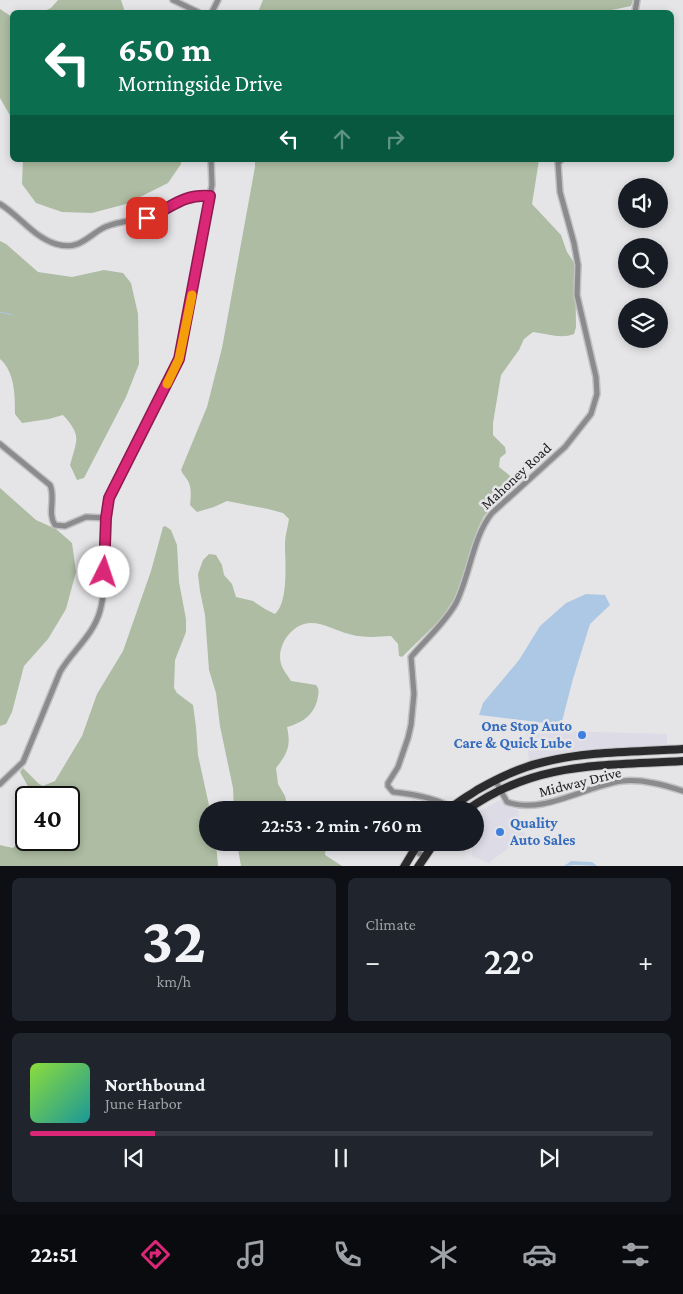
<!DOCTYPE html>
<meta charset="utf-8">
<style>
:root{--surface:#171b24;--page:#20242c;--text:#f1f3f6;--muted:#9ea1a6;--line:#363941;--accent:#db2777}
body{margin:0;font-family:"Crimson Pro",serif;background:var(--page);color:var(--text);height:100vh;display:flex;flex-direction:column;font-size:19px;white-space:nowrap}
*{box-sizing:border-box;margin:0}
p{font-size:16px;color:var(--muted)}
.icon{flex:none;width:28px;height:28px;fill:none;stroke:currentColor;stroke-width:2;stroke-linecap:round;stroke-linejoin:round}
.map{position:relative;height:866px;overflow:hidden}
.side{display:flex;flex-direction:column;gap:12px;padding:12px;background:#0d0f14;flex:1}
.side>*{flex:none}
.banner{position:absolute;left:10px;top:10px;width:664px;height:152px;border-radius:8px;box-shadow:0 2px 8px #0003;background:#0b6e4f;color:#fff;overflow:hidden}
.controls{position:absolute;left:618px;top:178px;display:grid;gap:10px}
.controls a{display:grid;place-items:center;width:50px;height:50px;border-radius:50%;background:var(--surface);box-shadow:0 2px 8px #0003;font-size:25px}
.speed{position:absolute;left:15px;top:786px;display:flex;gap:10px;font-size:25px;font-weight:700;text-align:center}
.speed>*{display:grid;place-content:center;width:65px;height:65px;border-radius:50%;background:var(--surface);box-shadow:0 2px 8px #0003;line-height:1}
.speed .limit{border:2px solid #111;border-radius:8px;background:#fff;color:#111}
.pin{position:absolute;display:grid;place-items:center;width:42px;height:42px;color:#fff;margin:-21px;border-radius:10px;box-shadow:0 2px 8px #0006}
.me{position:absolute;width:55px;margin:-28px;rotate:4deg;stroke-linejoin:round;filter:drop-shadow(0 0 4px #0008)}
.turn{display:flex;align-items:center;gap:18px;height:105px;padding:0 25px;font-size:22px}
.turn .icon{width:65px;height:65px;stroke-width:2.5}
.turn b{display:block;font-size:35px;line-height:42px}
.lanes{display:flex;align-items:center;height:48px;padding:0 25px;background:#0003;justify-content:center;gap:25px;direction:ltr}
.lanes .off{opacity:.35}
.big{font-size:38px;font-weight:600;line-height:1.1}
.side .widget{flex:1;display:flex;flex-direction:column;justify-content:center;gap:8px;min-width:0;padding:0 18px;border-radius:8px;background:var(--page)}
.side .dial{align-items:center;gap:0}
.dial b{font-size:65px;line-height:1}
.song{display:flex;align-items:center;gap:15px}
.cover{width:60px;height:60px;border-radius:8px;background:linear-gradient(135deg,hsl(90 70% 55%),hsl(180 70% 35%))}
.played{height:5px;border-radius:2px;background:linear-gradient(90deg,var(--accent) 20%,var(--line) 20%)}
.keys{display:flex;justify-content:space-around;direction:ltr}
.heat{display:flex;justify-content:space-between;align-items:center;font-size:28px;direction:ltr}
.side .tiles{flex:1;display:grid;gap:12px;grid-template-columns:1fr 1fr}
.widget:last-child{grid-column:span 2}
.trip{position:absolute;left:199px;top:801px;width:285px;height:50px;border-radius:25px;background:var(--surface);box-shadow:0 2px 8px #0003;font-weight:600;line-height:50px;text-align:center}
.menu{display:flex;height:80px;justify-content:space-around;align-items:center;background:#090b0e;color:var(--muted)}
.menu .icon{width:35px;height:35px}
.menu .on{color:var(--accent)}
.menu b{font-size:22px;color:var(--text)}
.map>svg:first-child{display:block}
.built{fill:#dddbe6}
.green{fill:#adbca2}
.water{fill:#adc8e4}
.lines{fill:none;stroke-linecap:round;stroke-linejoin:round}
.stream{stroke:#adc8e4;stroke-width:1}
.minor-casing{stroke:#c1c1c3;stroke-width:8}
.highway-casing{stroke:#c1c1c3;stroke-width:10}
.minor{stroke:#8b8a8c;stroke-width:5}
.highway{stroke:#2b2a2c;stroke-width:8}
.route-casing{stroke:#8e194d;stroke-width:12}
.route{stroke:#db2777;stroke-width:9}
.slow{stroke:#f59e0b;stroke-width:9}
.shop-dot{fill:#3f7fe0;stroke:#e5e5e8;stroke-width:2}
.labels{text-anchor:middle;dominant-baseline:central;stroke-width:5;stroke-linejoin:round;paint-order:stroke}
.street-label{font-size:15px;fill:#1c1c1d;stroke:#e5e5e8}
.shop-label{font-size:15px;font-weight:bold;fill:#366cbe;stroke:#e5e5e8;text-anchor:end}
</style>
<div class="map">
<svg width="683" height="867" viewBox="0 0 683 867">
<rect width="100%" height="100%" fill="#e5e5e8"/>
<!-- built -->
<g class="built">
<path d="M 560,731 L 667,734 L 667,746 L 565,754 L 529,762 L 526,733 Z"/>
<path d="M 412,799 L 441,809 L 408,810 Z"/>
<path d="M 500,800 L 519,811 L 519,829 L 526,834 L 489,863 L 472,856 L 473,843 L 475,842 L 476,813 Z"/>
</g>
<!-- green -->
<g class="green">
<path d="M 58,0 L 121,0 L 125,12 L 42,12 L 51,8 Z"/>
<path d="M 263,0 L 633,0 L 631,6 L 612,10 L 608,12 L 258,12 Z"/>
<path d="M 0,9 L 12,17 L 12,119 L 0,98 Z"/>
<path d="M 23,160 L 181,160 L 181,164 L 168,183 L 126,204 L 92,213 L 62,212 L 36,203 L 22,184 Z"/>
<path d="M 255,160 L 539,160 L 532,204 L 561,235 L 567,252 L 575,264 L 576,327 L 574,334 C 561,339 548,334 533,332 L 524,339 L 519,350 L 501,375 L 493,423 L 493,435 L 505,447 L 506,453 L 500,458 L 499,467 L 514,479 L 517,484 L 484,516 L 478,528 L 469,560 L 456,596 L 441,619 L 402,657 L 399,656 L 398,644 L 391,636 C 377,637 362,638 349,634 C 337,631 324,623 311,623 C 292,623 276,646 281,664 C 283,670 288,676 291,681 L 316,685 C 319,689 319,691 318,696 C 316,713 303,723 287,727 C 291,746 288,753 276,768 L 278,784 L 285,796 L 288,810 L 234,810 L 233,788 L 220,726 L 216,693 L 209,670 L 205,615 L 200,591 L 198,574 L 203,560 L 209,554 L 216,555 L 222,565 L 224,575 L 232,584 L 236,597 L 253,601 L 265,609 L 275,614 C 289,602 285,560 285,543 C 285,535 288,527 289,519 L 283,513 L 268,509 L 227,501 L 214,507 L 197,512 L 190,505 C 191,496 192,485 186,478 C 184,475 182,473 181,470 L 207,407 L 222,348 L 255,167 Z"/>
<path d="M 0,241 L 6,244 L 38,272 L 72,277 L 104,270 L 123,273 L 131,283 L 138,314 L 139,364 L 126,397 L 84,478 L 77,480 L 70,465 C 77,439 82,436 63,415 L 49,419 L 22,423 L 15,414 C 15,395 15,372 0,359 Z"/>
<path d="M 0,488 L 36,520 L 56,529 L 72,543 L 76,572 L 66,609 L 48,639 L 24,666 L 12,712 L 6,724 L 0,726 Z"/>
<path d="M 165,526 L 171,530 L 177,545 L 179,582 L 186,619 L 186,632 L 175,660 L 174,688 L 177,693 L 193,705 L 196,727 L 198,755 L 210,810 L 208,810 L 208,842 L 216,843 L 218,866 L 0,866 L 0,845 L 13,848 L 17,844 L 21,833 L 26,833 L 26,840 L 69,840 L 69,798 L 34,797 L 20,772 L 23,768 L 39,784 L 43,786 L 55,781 L 82,736 L 97,694 L 123,651 L 151,571 L 163,527 Z"/>
<path d="M 336,802 L 341,803 L 342,810 L 317,810 Z"/>
<path d="M 237,843 L 326,843 L 325,855 L 342,866 L 241,866 Z"/>
</g>
<!-- water -->
<g class="water">
<path d="M 586,594 L 605,595 L 610,605 L 590,624 L 573,679 L 561,725 L 479,715 L 483,703 L 519,660 L 540,626 L 566,603 Z"/>
<path d="M 571,861 L 592,862 L 597,866 L 576,865 L 564,866 Z"/>
</g>
<g class="lines">
<!-- stream -->
<path class="stream" d="M 0,312 L 12,315"/>
<defs>
<g id="minor">
<path d="M 173,0 L 198,12"/>
<path d="M 212,12 L 218,0"/>
<path d="M 635,12 L 637,0"/>
<path d="M 0,204 C 20,216 33,237 56,244 C 80,251 87,236 105,227 C 119,221 132,221 146,218 C 163,214 175,200 191,196 C 197,194 204,196 210,196"/>
<path d="M 0,444 L 50,485 C 56,498 47,513 55,525 L 65,526 L 86,517 L 106,518"/>
<path d="M 495,780 L 507,802 C 543,815 585,786 622,781 C 643,779 664,785 683,791"/>
<path d="M 0,784 L 23,762 L 60,672 C 72,651 93,636 100,611 C 111,571 97,524 114,486 L 179,359 L 212,185 L 211,160"/>
<path d="M 455,810 C 439,798 413,794 393,792 L 388,786 L 388,783 L 398,767 L 408,738 L 411,725 L 414,694 L 411,657 C 426,639 445,623 456,603 C 470,575 473,536 492,513 L 565,447 L 591,414 L 597,394 L 596,377 L 577,295 L 578,265 L 574,243 L 560,192 L 558,163 L 561,160"/>
<path d="M 390,842 L 407,847 L 424,856"/>
</g>
<g id="highway">
<path d="M 449,810 C 457,802 467,797 477,790 C 498,778 521,767 544,762 C 589,751 637,752 683,749"/>
<path d="M 467,810 C 535,761 603,766 683,761"/>
<path d="M 404,867 L 419,842"/>
<path d="M 418,867 L 435,842"/>
</g>
</defs>
<!-- minor casing -->
<use href="#minor" class="minor-casing"/>
<!-- highway casing -->
<use href="#highway" class="highway-casing"/>
<!-- minor -->
<use href="#minor" class="minor"/>
<!-- highway -->
<use href="#highway" class="highway"/>
</g>
<g class="lines">
<defs>
<path id="route" d="M 104,572 L 106,518 L 109,498 L 179,359 L 210,196 C 181,194 172,208 147,218"/>
</defs>
<!-- route casing -->
<use href="#route" class="route-casing"/>
<!-- route -->
<use href="#route" class="route"/>
<!-- slow -->
<path class="slow" d="M 167,384 L 179,359 L 192,295"/>
</g>
<!-- markers -->
<g class="shop-dot">
<circle cx="582" cy="735" r="5"/>
<circle cx="500" cy="832" r="5"/>
</g>
<g class="labels">
<!-- street labels -->
<g class="street-label">
<text transform="translate(516 476) rotate(-43)">Mahoney Road</text>
<text transform="translate(580 782) rotate(-14)">Midway Drive</text>
</g>
<!-- shop labels -->
<g class="shop-label">
<text x="572" y="726">One Stop Auto<tspan x="572" dy="17">Care &amp; Quick Lube</tspan></text>
<text x="510" y="823" text-anchor="start">Quality<tspan x="510" dy="17">Auto Sales</tspan></text>
</g>
</g>
</svg>
<div class="controls">
<a><svg class="icon" aria-label="sound" viewBox="0 0 24 24"><path d="M4 9h4l5-4v14l-5-4H4zM17 9q2 3 0 6"/></svg></a>
<a><svg class="icon" aria-label="search" viewBox="0 0 24 24"><circle cx="10" cy="10" r="6"/><path d="M15 15l6 6"/></svg></a>
<a><svg class="icon" aria-label="layers" viewBox="0 0 24 24"><path d="M12 4l9 5-9 5-9-5zM3 14l9 5 9-5"/></svg></a>
</div>
<div class="speed"><div class="limit">40</div></div>
<div class="pin" style="left:147px;top:218px;background:#d93025"><svg class="icon" aria-label="arrive" viewBox="0 0 24 24"><path d="M6 21V4h12l-3 4 3 4H6"/></svg></div>
<svg class="me" style="left:104px;top:572px" viewBox="-20 -20 40 40"><circle r="19" fill="#fff"/><path d="M0-13L10 11 0 6-10 11z" fill="#db2777"/></svg>
<div class="trip">22:53 · 2 min · 760 m</div>
<div class="banner">
<div class="turn"><svg class="icon" aria-label="left" viewBox="0 0 24 24"><path d="M17 20v-9H6M10 6l-5 5 5 5"/></svg><div><b>650 m</b>Morningside Drive</div></div>
<div class="lanes"><svg class="icon" aria-label="left" viewBox="0 0 24 24"><path d="M17 20v-9H6M10 6l-5 5 5 5"/></svg><svg class="icon off" aria-label="ahead" viewBox="0 0 24 24"><path d="M12 20V5M6 11l6-6 6 6"/></svg><svg class="icon off" aria-label="right" viewBox="0 0 24 24"><path d="M7 20v-9h11M14 6l5 5-5 5"/></svg></div>
</div>
</div>
<section class="side">
<div class="tiles">
<div class="widget dial"><b>32</b><p>km/h</p></div>
<div class="widget"><p>Climate</p>
<div class="heat"><a>−</a><b class="big">22°</b><a>+</a></div>
</div>
<div class="widget">
<div class="song"><i class="cover"></i><div><b>Northbound</b><p>June Harbor</p></div></div>
<div class="played"></div>
<div class="keys"><svg class="icon" aria-label="previous" viewBox="0 0 24 24"><path d="M18 5L8 12l10 7zM5 5v14"/></svg><svg class="icon" aria-label="pause" viewBox="0 0 24 24"><path d="M8 5v14M16 5v14"/></svg><svg class="icon" aria-label="next" viewBox="0 0 24 24"><path d="M6 5l10 7-10 7zM19 5v14"/></svg></div>
</div>
</div>
</section>
<nav class="menu">
<b>22:51</b>
<svg class="icon on" aria-label="directions" viewBox="0 0 24 24"><path d="M12 3l9 9-9 9-9-9zM9 14v-3h6M13 9l2 2-2 2"/></svg>
<svg class="icon" aria-label="music" viewBox="0 0 24 24"><path d="M9 18V5l10-2v13"/><circle cx="6" cy="18" r="3"/><circle cx="16" cy="16" r="3"/></svg>
<svg class="icon" aria-label="phone" viewBox="0 0 24 24"><path d="M5 4h4l2 5-3 2q2 4 5 5l2-3 5 2v4C11 20 4 13 5 4z"/></svg>
<svg class="icon" aria-label="climate" viewBox="0 0 24 24"><path d="M12 3v18M4 7l16 10M4 17L20 7"/></svg>
<svg class="icon" aria-label="car" viewBox="0 0 24 24"><path d="M5 17H2v-5l4-1 3-4h7l3 4 3 1v5h-3M9 17h6M6 11h13"/><circle cx="7" cy="17" r="2"/><circle cx="17" cy="17" r="2"/></svg>
<svg class="icon" aria-label="filters" viewBox="0 0 24 24"><path d="M4 7h16M4 17h16"/><circle cx="9" cy="7" r="2"/><circle cx="15" cy="17" r="2"/></svg>
</nav>
